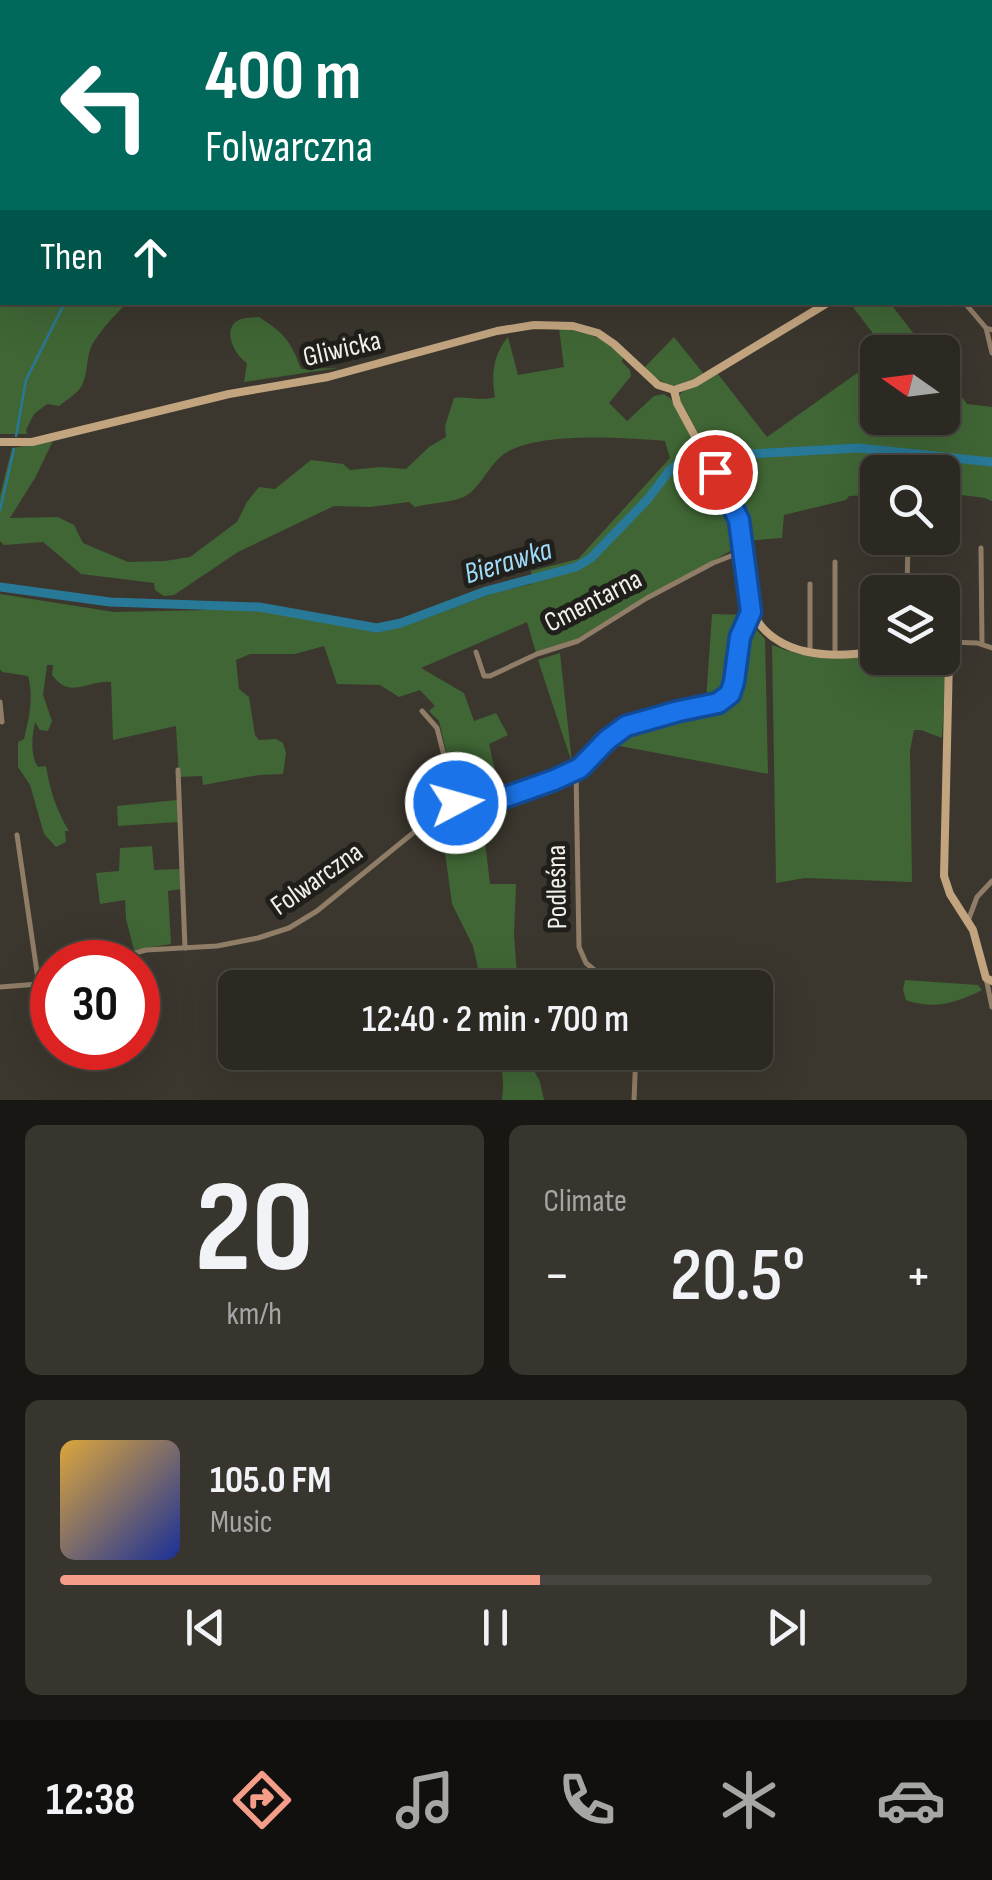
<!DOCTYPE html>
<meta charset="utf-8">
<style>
:root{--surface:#2c2922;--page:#38352f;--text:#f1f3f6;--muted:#a6a6a5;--line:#484540;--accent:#f49e89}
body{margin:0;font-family:"Sofia Sans Condensed",sans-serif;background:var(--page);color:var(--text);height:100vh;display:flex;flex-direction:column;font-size:38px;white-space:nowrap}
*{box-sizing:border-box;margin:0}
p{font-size:32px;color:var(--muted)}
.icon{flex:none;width:55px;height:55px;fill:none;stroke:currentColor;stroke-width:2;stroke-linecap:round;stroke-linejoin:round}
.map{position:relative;height:1100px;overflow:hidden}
.panel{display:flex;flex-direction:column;gap:25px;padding:25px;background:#181713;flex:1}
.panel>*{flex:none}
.top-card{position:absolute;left:0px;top:0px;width:992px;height:305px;box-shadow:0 10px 40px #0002,0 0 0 2px var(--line);background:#00695c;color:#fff;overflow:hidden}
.needle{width:65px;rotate:284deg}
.controls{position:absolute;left:860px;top:335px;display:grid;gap:20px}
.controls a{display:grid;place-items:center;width:100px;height:100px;border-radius:15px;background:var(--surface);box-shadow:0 10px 40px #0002,0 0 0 2px var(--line);font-size:50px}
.speed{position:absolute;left:30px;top:940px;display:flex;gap:20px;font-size:50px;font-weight:700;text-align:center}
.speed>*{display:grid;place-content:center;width:130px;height:130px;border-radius:50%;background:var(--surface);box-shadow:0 10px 40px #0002,0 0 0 2px var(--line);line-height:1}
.speed .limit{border:15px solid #d22;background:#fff;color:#111}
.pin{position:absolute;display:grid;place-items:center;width:85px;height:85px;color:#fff;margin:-42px;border:5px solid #fff;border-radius:50%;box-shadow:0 2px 10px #0007}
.me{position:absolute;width:110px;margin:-55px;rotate:84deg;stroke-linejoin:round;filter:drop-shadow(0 0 8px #0008)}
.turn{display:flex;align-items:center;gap:35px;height:210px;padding:0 40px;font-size:45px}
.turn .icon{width:130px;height:130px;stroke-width:2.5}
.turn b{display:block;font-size:70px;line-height:85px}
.then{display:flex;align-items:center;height:95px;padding:0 40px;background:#0003;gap:20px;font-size:38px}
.big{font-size:75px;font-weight:600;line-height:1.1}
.panel .card{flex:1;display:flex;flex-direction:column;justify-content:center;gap:15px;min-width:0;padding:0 35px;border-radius:15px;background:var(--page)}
.panel .dial{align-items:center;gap:0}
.dial b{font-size:130px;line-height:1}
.song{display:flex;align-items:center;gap:30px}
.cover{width:120px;height:120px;border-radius:15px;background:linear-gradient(135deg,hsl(40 70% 55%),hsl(230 70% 35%))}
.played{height:10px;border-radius:5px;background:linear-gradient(90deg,var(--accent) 55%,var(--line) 55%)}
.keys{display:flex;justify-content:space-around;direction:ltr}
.heat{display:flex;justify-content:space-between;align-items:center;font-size:55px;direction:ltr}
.panel .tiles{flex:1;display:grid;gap:25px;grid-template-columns:1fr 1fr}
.card:last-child{grid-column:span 2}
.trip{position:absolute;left:218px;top:970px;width:555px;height:100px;border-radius:15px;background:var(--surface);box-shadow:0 10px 40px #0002,0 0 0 2px var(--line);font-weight:600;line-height:100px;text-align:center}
.dock{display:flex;height:160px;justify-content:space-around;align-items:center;background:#12100e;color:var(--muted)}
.dock .icon{width:70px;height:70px}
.dock .active{color:var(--accent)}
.dock b{font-size:45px;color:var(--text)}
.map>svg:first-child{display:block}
.green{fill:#406635}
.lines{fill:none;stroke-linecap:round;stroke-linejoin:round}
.stream{stroke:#287897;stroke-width:2.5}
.river{stroke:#287897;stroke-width:9}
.street{stroke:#907d67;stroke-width:5}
.secondary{stroke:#c2a47f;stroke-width:8}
.route-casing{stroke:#114b97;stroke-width:25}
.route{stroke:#1a73e8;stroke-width:18}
.labels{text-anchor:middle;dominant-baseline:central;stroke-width:10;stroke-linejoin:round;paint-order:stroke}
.street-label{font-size:28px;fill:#f3f1eb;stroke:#201f1b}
.water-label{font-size:30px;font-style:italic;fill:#9fdbf7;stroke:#201f1b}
</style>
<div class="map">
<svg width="992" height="1100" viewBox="0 0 992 1100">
<rect width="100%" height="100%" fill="#3b372e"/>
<!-- green -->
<g class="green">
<path d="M 2,286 L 2,302 L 128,303 C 118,310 98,334 92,345 C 85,359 89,379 78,391 C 73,396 65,401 59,406 L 47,404 L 34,414 L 26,430 L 27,434 L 0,434 L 0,291 Z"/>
<path d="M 850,303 L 890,303 L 928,352 L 887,352 Z"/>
<path d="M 259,317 C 284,333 291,341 301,369 L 338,368 L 244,382 L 247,363 C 234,355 220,327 241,319 C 242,318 258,317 259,317 Z"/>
<path d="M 559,328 C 587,330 603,338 623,357 L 622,362 L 630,370 L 631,376 L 609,403 L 627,421 L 654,396 L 664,394 L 671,399 L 735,520 L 739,546 L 576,639 C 562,644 549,647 536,653 L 527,622 L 421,668 L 464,693 L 474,721 L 496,713 L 508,735 L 489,744 L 501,797 L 485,801 L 461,798 L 455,789 L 439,721 L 429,711 L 435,706 L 420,690 L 399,697 L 380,685 L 337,684 L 324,646 L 295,654 L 250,654 L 236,660 L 239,689 L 249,697 L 255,735 L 259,740 L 276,739 L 283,743 L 286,753 L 283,774 L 259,775 L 203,785 L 202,776 L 179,777 L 176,726 L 113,740 L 111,682 C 87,680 70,700 52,675 L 53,665 L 47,665 L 43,695 L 52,721 L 48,731 L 40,730 L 35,722 C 32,735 30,756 38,767 L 46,766 C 50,790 56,810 69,831 L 65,831 L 66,842 L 56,847 L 44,834 L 30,785 L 18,767 L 18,742 L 24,739 C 29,719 34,696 28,676 L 2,672 L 0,669 L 0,594 L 114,612 L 254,609 L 368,629 L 402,627 L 497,592 L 532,584 L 531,571 L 578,559 L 670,458 L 665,441 C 624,438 538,431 504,454 C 488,465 479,492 461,498 C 447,503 430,503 415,507 L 409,502 L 370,507 L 334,506 L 238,552 L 174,595 L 164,596 L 155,590 L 154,583 L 81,574 L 43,542 L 4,545 L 0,541 L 0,496 L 12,448 L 53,441 L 35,478 L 10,518 L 58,517 L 74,525 L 83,543 L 128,562 L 165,561 L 190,557 L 237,522 L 247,502 L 259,487 L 275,489 L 311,460 L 343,464 L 350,470 L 381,467 L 406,469 L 429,447 L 446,437 L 445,426 L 454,398 C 468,396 481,402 495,397 C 491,375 493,355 508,337 L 518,375 L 564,367 Z"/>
<path d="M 674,337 L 703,373 C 677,392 667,388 644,368 Z"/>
<path d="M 877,359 L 878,418 L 942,418 L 943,372 L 967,404 L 992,407 L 992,501 L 985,498 L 954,494 L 951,524 L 943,524 L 942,472 L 878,472 L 877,491 L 871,495 L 849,496 L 846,500 L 784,515 L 782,538 L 745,541 L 741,511 L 679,398 L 681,393 L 718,374 L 767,437 Z"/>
<path d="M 712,614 L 746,615 C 735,642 736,671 724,698 L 709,704 L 706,701 Z"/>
<path d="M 756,629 L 765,639 L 768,774 L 609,744 L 621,730 L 723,704 L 732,697 L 735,691 L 744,637 L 748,630 Z"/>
<path d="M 943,644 L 945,680 L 942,738 L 921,730 L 914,730 L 910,751 L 912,882 L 805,878 L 776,883 L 772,645 C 818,662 830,660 877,654 L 878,658 L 942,658 Z"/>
<path d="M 560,653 L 572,763 L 538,660 Z"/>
<path d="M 177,800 L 178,822 L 118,826 L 117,806 Z"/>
<path d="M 474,805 L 479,807 L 482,817 L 490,884 L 516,884 L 514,936 L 518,987 L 473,987 L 472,982 L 480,977 L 473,946 L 452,904 L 445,852 L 450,835 L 447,822 L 442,817 L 454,808 Z"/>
<path d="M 152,846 L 154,870 L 180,869 L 181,889 L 168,891 L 171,944 L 134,950 L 126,919 L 125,900 L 100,904 L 96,873 L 119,871 L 120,848 Z"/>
<path d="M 905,980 L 978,985 L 982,990 C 956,1003 934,1010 906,1000 L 903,990 Z"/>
<path d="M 495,1053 L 552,1053 L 527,1057 L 540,1082 L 544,1100 L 502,1100 C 504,1083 504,1068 495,1053 Z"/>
</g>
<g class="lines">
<!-- stream -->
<g class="stream">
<path d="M 301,2 L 304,0"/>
<path d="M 16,436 L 26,380 L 65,302"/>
<path d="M 0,510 L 14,449"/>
</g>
<!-- river -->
<path class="river" d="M 0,587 L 110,602 L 259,607 L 377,628 L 401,623 L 486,591 L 576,567 L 591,558 L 647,500 L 670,470 L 682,460 L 694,457 L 859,448 L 992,462"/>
<!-- street -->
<g class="street">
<path d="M 740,0 L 744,2"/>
<path d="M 990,152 L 992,154"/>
<path d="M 990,194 L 992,193"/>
<path d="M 990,225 L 992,227"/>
<path d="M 964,302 L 986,328 L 992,330"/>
<path d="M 986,328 L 992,353"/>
<path d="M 981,548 L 982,644"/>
<path d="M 835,562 L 835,655"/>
<path d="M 810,584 L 810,653"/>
<path d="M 907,592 L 908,538"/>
<path d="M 948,642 L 977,643 L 992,648"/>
<path d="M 476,652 L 484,676 L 490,676 L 537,654 L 578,641 L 647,598 L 713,563 L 741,552"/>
<path d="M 0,702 L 2,722"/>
<path d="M 422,711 L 437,728 L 456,803"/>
<path d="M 178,770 L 185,948"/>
<path d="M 576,771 L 579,947 L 586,963 L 616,988"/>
<path d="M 17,835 L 39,986"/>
<path d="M 968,921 L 977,897 L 992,881"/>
<path d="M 102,962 L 146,950 L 217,946 L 258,938 L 289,928 L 317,911 L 445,807 L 459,803 L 494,801 L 529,790 L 579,769 L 607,740 L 629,725 L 721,702 C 743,685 733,641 751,612"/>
<path d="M 986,978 L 992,1007"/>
<path d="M 0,987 L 52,983"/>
<path d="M 634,1100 L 636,1052"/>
</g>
<!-- secondary -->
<g class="secondary">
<path d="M 990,97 L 992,95"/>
<path d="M 674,390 L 677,403 L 738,516 L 750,608 C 772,658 831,659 878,651"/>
<path d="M 674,390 L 695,383 L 829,302"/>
<path d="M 0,442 L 32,442 L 229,394 L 328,377 L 497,331 L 534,325 L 573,326 L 598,333 L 614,344 L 658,385 L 674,390"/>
<path d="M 942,642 L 948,642 L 949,658 L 944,876 L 950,894 L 973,930 L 986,978 L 992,981"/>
</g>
</g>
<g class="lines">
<defs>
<path id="route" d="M 456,803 L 500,799 L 554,780 L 580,768 L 607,740 L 626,726 L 679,711 L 718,703 L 730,694 L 734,682 L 740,637 L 751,612 L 739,520 L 715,472"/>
</defs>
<!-- route casing -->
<use href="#route" class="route-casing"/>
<!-- route -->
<use href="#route" class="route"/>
</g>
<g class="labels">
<!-- street labels -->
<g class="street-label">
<text transform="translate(342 349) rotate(-13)">Gliwicka</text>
<text transform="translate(593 601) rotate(-27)">Cmentarna</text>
<text transform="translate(317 879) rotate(-35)">Folwarczna</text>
<text transform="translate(557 887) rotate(-91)">Podleśna</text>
</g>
<!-- water labels -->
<g class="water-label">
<text transform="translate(508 562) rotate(-17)">Bierawka</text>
</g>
</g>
</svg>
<div class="controls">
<a><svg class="needle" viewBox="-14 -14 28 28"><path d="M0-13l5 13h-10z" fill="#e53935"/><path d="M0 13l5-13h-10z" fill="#a6a6a5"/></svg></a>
<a><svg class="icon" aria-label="search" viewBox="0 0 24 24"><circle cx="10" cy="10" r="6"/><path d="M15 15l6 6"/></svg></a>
<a><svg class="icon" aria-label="layers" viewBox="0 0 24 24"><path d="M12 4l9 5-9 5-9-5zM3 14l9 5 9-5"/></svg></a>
</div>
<div class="speed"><div class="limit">30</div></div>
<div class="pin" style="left:715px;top:472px;background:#d93025"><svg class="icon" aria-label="arrive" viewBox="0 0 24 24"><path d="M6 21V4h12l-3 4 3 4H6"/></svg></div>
<svg class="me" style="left:456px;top:803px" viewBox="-20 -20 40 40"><circle r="17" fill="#1a73e8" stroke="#fff" stroke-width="3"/><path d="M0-11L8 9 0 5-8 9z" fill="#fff"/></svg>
<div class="trip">12:40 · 2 min · 700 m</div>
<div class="top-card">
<div class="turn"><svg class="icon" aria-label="left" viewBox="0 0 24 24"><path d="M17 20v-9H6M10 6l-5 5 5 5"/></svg><div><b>400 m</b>Folwarczna</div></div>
<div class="then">Then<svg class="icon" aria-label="ahead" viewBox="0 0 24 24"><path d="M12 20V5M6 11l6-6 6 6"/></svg></div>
</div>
</div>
<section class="panel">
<div class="tiles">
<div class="card dial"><b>20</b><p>km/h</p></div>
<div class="card"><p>Climate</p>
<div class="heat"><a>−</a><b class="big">20.5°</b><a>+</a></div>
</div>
<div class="card">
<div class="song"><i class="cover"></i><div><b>105.0 FM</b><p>Music</p></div></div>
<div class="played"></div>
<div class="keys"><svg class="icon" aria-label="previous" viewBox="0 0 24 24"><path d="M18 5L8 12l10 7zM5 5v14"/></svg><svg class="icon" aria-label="pause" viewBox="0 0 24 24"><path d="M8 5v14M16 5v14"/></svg><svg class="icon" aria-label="next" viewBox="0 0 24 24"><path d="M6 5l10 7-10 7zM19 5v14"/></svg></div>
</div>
</div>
</section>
<nav class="dock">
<b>12:38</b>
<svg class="icon active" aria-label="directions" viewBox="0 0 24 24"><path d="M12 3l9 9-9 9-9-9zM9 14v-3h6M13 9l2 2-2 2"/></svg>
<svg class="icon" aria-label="music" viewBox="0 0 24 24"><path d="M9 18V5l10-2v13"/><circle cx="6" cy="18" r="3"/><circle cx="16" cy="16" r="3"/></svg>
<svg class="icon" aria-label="phone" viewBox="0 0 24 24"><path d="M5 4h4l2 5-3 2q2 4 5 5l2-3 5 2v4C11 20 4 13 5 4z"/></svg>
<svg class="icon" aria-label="climate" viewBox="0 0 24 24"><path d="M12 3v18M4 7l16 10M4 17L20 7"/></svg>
<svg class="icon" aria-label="car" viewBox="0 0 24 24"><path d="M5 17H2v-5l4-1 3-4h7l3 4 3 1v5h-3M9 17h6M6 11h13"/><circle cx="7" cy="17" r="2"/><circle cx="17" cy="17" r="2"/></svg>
</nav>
